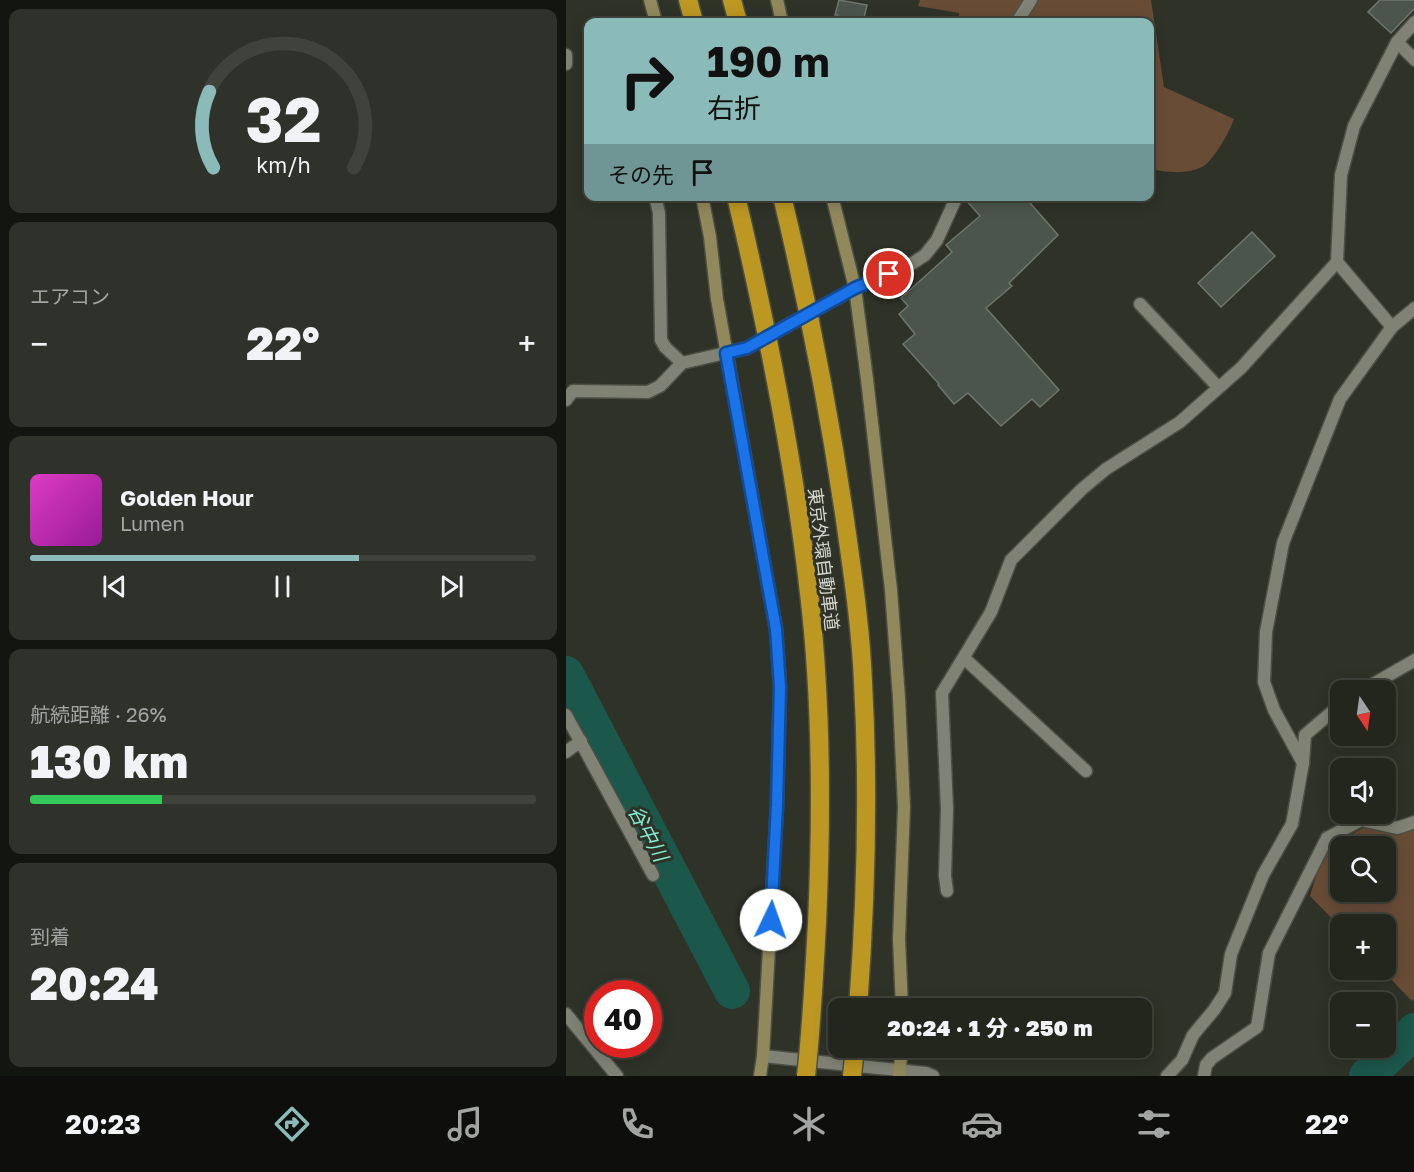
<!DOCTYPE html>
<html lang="ja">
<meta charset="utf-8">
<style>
:root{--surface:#23261d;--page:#2f322a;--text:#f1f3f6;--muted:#a3a5a4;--line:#40433b;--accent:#8bbbb9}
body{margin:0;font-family:"Golos Text","Noto Sans JP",sans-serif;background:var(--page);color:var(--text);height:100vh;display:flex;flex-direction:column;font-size:22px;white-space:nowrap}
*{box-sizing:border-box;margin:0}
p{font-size:20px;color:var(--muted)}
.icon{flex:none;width:33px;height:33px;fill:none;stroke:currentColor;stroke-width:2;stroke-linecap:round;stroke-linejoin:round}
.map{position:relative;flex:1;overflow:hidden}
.drawer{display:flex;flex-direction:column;gap:9px;padding:9px;background:#131510;width:566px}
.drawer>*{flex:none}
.hud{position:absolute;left:18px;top:18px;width:570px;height:183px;border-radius:12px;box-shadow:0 3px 15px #0003,0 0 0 2px var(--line);background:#8bbbb9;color:#111;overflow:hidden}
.needle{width:39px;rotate:167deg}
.buttons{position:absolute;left:764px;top:680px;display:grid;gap:12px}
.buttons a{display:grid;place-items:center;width:66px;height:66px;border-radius:12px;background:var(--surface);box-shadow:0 3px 15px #0003,0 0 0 2px var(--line);font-size:30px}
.speed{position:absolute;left:18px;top:980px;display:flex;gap:12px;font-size:30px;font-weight:700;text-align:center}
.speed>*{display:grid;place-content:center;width:78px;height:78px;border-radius:50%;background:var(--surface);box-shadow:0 3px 15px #0003,0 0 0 2px var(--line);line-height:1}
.speed .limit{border:9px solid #d22;background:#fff;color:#111}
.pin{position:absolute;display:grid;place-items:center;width:51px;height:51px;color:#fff;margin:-26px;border:3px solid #fff;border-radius:50%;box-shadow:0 2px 6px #0007}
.me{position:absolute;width:66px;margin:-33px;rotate:3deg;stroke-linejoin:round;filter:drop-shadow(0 0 4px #0008)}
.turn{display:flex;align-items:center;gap:21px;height:126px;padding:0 24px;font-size:27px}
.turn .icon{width:78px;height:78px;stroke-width:2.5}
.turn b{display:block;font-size:42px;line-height:51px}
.then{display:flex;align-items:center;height:57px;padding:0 24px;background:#0003;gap:12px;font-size:22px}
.big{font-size:45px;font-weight:800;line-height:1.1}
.drawer .card{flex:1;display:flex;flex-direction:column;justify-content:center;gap:9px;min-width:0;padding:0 21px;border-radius:12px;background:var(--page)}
.drawer .dial{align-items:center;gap:0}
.dial svg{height:156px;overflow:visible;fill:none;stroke:var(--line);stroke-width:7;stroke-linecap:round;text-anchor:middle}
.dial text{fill:var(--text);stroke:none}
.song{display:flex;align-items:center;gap:18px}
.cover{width:72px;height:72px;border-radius:9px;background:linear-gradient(135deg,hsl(310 70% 55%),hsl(300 70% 35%))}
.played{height:6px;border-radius:3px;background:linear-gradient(90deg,var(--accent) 65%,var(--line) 65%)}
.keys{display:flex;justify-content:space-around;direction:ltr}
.heat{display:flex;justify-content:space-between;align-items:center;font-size:33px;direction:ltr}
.charge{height:9px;border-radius:4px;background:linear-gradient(90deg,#34c759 26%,var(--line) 0)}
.trip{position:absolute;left:262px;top:998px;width:324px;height:60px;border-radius:12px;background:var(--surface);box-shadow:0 3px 15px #0003,0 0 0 2px var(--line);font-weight:800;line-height:60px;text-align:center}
.dock{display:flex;height:96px;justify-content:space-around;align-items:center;background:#0e0f0c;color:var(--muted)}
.dock .icon{width:42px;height:42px}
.dock .active{color:var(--accent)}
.dock b{font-size:27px;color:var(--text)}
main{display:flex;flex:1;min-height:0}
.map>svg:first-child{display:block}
.green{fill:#684c36;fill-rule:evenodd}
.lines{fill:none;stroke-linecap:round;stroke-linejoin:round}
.river{stroke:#1b574a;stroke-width:36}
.building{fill:#4b554b;stroke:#6d776d;stroke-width:1.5}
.street-casing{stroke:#4c4f45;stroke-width:15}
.secondary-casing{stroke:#4c4f45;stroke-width:15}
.highway-casing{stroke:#4c4f45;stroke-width:21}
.street{stroke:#7f8275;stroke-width:12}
.secondary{stroke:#91885c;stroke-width:12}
.highway{stroke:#bc9722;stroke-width:18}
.highway-bridge-casing{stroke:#4c4f45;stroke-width:21;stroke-linecap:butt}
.highway-bridge{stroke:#bc9722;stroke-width:18}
.route-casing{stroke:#114b97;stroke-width:15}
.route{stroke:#1a73e8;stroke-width:10}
.labels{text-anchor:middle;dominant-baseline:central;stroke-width:6;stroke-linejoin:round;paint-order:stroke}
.street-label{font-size:18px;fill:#d4d6cf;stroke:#2f3227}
.water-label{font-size:20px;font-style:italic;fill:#80f0d4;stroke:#2f3227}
</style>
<main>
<section class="drawer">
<div class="card dial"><svg viewBox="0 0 100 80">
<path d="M14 69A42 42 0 1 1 86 69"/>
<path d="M14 69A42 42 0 0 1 12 30" stroke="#8bbbb9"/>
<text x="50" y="56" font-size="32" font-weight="700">32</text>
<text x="50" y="72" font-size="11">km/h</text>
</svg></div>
<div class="card"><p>エアコン</p>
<div class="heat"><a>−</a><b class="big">22°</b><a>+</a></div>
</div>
<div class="card">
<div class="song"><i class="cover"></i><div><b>Golden Hour</b><p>Lumen</p></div></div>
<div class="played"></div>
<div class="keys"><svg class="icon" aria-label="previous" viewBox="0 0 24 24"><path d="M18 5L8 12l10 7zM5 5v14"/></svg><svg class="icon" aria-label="pause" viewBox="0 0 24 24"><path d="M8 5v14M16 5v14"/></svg><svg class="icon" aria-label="next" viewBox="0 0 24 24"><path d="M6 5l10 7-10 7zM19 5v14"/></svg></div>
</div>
<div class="card"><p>航続距離 · 26%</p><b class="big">130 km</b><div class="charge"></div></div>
<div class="card"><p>到着</p><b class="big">20:24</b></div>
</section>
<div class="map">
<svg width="849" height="1076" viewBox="0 0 849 1076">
<rect width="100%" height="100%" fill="#2f3227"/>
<!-- green -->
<g class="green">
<path d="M 354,0 L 585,0 L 598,87 L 668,119 C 664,131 647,162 636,167 C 619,175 601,172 584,169 L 584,22 L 393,22 L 393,13 L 352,6 Z"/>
<path d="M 848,826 L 848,999 L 846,1001 L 815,969 L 819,969 L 819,924 L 774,924 L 774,927 L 744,896 L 758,850 L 799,827 L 830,834 ZM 774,846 L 819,846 L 819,891 L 774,891 Z"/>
</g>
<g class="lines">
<!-- river -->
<g class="river">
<path d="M 0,674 L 166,991"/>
<path d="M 801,1076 L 849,1031"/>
</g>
</g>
<!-- building -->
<g class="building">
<path d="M 273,0 L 301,5 L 297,22 L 271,22 L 272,15 L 269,15 Z"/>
<path d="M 814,0 L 849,0 L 849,8 L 825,33 L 802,12 Z"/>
<path d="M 399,196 L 458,196 L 492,235 L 443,283 L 446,286 L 420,308 L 493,390 L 474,407 L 466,399 L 435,426 L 402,393 L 388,404 L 372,385 L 373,384 L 337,344 L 349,334 L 333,314 L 342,306 L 335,298 L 386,252 L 380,245 L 414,216 L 399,199 Z"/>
<path d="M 686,232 L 709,256 L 655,307 L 632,283 Z"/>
</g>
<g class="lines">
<defs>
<g id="street">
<path d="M 451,22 L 465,0"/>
<path d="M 831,42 L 849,60"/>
<path d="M 0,55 L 0,64"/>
<path d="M 89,196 L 93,213 L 95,340 L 99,347 L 116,363"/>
<path d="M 574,304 L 652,387"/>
<path d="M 826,327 L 771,262 L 775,175 L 788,126 L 831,42 L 849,22"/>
<path d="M 0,400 L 7,391 L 82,392 L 94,386 L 116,363 L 181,348 L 289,288 L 347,263 L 359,255 L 371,240 L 391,196"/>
<path d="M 398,658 L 520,771"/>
<path d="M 797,690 L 849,660"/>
<path d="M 0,715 L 87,875"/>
<path d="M 0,752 L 15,741"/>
<path d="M 737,763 L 708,710 L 698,682 L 700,632 L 717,543 L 774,399 L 826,327 L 849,308"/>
<path d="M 381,891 L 379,876 L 381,809 L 376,693 L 425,612 L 445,560 L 516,489 L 540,469 L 614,422 L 675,368 L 771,262"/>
<path d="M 0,1014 L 51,1076"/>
<path d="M 197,1056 L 360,1073 L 367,1076"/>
<path d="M 601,1076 L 616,1060 L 627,1035 L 648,1010 L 659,993 L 665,954 L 697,875 L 726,824 L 737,763 L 739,735 L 774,705"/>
<path d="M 638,1076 L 640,1065 L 646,1058 L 691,1027 L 703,953 L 761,838 L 795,820 L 831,828 L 849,822"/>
</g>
<g id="secondary">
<path d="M 84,0 L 90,22"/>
<path d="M 211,0 L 216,22"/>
<path d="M 136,196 L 144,237 L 151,299 L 210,629 L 214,687 L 211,805 L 197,1056 L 194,1076"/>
<path d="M 266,196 L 289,288 L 301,379 L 325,590 L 333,698 L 338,807 L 333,939 L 336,1008"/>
<path d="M 333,1076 L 336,1047"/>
</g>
<g id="highway">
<path d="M 122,0 L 128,22"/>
<path d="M 166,0 L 172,22"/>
</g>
</defs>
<!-- street casing -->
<use href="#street" class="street-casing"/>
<!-- secondary casing -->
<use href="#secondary" class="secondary-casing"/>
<!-- highway casing -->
<use href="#highway" class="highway-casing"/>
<!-- street -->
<use href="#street" class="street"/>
<!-- secondary -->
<use href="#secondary" class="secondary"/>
<!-- highway -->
<use href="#highway" class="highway"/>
<defs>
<g id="highway-bridge">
<path d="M 170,196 C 201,327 228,459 243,593 C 256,702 256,813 251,923 C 248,974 246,1025 240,1076"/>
<path d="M 216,196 C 243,308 265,420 281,534 C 288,583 295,633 297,682 C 303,791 300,900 292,1008"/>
<path d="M 286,1076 L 289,1047"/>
</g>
</defs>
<!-- highway-bridge casing -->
<use href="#highway-bridge" class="highway-bridge-casing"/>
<!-- highway-bridge -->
<use href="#highway-bridge" class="highway-bridge"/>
</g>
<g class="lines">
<defs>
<path id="route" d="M 205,920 L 211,805 L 214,687 L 210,629 L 160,353 L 181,348 L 289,288 L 323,274"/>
</defs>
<!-- route casing -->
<use href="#route" class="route-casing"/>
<!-- route -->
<use href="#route" class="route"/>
</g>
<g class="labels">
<!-- street labels -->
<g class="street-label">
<text transform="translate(258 559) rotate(83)">東京外環自動車道</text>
</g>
<!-- water labels -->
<g class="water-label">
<text transform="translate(83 833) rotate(62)">谷中川</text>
</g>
</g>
</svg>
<div class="buttons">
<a><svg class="needle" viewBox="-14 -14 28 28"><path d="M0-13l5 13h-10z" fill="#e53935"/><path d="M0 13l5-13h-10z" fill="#a3a5a4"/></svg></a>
<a><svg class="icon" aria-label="sound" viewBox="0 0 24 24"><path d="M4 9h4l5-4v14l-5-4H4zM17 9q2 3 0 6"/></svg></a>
<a><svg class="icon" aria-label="search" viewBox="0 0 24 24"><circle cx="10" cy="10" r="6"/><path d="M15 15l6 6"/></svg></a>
<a>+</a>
<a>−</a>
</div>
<div class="speed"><div class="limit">40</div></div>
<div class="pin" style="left:323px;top:274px;background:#d93025"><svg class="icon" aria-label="arrive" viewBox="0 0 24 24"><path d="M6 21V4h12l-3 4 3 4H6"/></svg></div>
<svg class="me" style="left:205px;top:920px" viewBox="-20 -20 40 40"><circle r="19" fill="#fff"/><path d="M0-13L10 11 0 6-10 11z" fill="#1a73e8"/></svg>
<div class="trip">20:24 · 1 分 · 250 m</div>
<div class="hud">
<div class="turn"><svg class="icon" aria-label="right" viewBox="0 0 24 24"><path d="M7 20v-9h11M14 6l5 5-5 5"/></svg><div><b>190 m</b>右折</div></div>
<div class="then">その先<svg class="icon" aria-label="arrive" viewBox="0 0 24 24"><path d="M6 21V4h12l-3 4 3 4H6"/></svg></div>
</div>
</div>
</main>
<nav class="dock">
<b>20:23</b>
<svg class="icon active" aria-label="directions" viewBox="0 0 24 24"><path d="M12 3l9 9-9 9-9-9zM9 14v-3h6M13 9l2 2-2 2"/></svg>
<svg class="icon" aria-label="music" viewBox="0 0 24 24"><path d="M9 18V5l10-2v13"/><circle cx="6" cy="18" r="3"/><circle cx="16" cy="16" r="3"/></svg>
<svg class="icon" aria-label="phone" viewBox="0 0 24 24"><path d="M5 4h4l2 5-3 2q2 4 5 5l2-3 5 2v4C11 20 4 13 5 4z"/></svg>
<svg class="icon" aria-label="climate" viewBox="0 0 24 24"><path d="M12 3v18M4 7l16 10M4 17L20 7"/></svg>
<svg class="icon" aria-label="car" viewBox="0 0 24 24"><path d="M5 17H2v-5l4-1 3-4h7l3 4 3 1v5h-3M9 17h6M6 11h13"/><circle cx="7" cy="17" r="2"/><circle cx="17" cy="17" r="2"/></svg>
<svg class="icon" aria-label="filters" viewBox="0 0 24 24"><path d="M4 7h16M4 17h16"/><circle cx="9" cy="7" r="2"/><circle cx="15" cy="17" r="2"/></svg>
<b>22°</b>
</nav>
